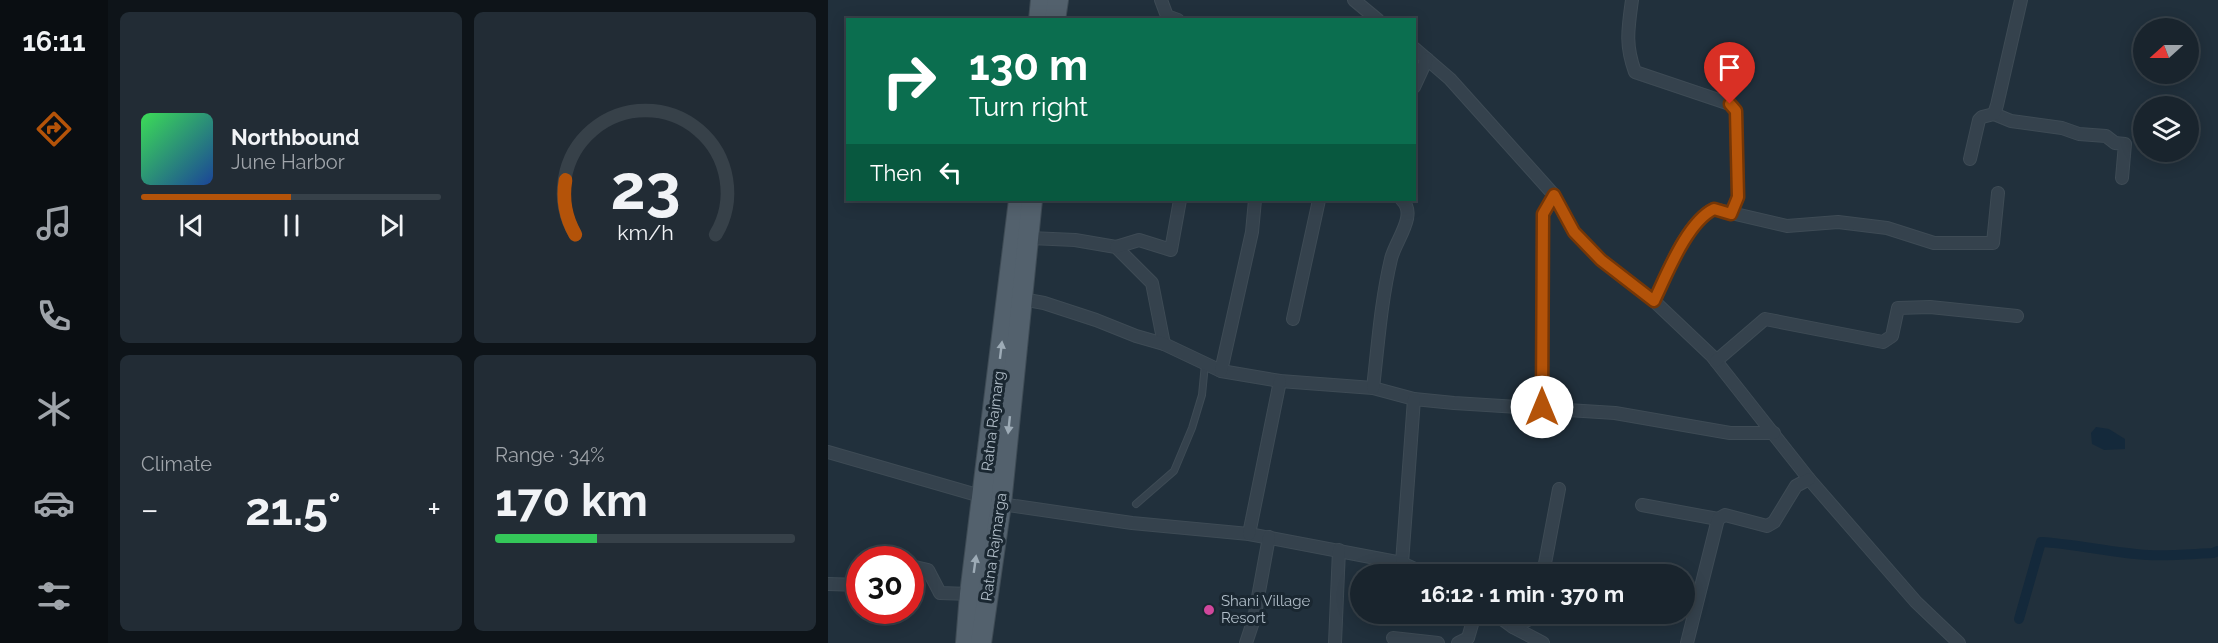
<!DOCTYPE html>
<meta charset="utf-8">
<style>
:root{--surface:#19242d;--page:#222c35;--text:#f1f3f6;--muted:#9fa4aa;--line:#374149;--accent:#b45309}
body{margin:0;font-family:Raleway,sans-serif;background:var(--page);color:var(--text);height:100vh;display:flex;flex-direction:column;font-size:22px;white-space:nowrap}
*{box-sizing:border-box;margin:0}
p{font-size:20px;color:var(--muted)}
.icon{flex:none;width:33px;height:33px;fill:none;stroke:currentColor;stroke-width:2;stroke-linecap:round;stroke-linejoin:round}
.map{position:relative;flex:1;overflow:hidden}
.side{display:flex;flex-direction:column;gap:12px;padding:12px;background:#0e1419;width:720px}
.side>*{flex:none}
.banner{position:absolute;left:18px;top:18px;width:570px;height:183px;border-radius:0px;box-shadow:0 3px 15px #0003,0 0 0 2px var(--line);background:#0b6e4f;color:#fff;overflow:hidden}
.needle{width:39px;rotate:249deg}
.buttons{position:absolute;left:1305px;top:18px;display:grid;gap:12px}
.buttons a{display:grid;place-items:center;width:66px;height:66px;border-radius:50%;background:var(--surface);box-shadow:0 3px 15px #0003,0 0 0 2px var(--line);font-size:30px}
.speed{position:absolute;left:18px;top:546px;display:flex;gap:12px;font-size:30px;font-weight:700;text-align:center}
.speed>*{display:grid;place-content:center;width:78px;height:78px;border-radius:50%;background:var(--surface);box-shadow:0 3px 15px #0003,0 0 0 2px var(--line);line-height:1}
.speed .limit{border:9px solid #d22;background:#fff;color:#111}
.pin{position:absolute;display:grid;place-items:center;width:51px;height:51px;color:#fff;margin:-62px -26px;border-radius:50% 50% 50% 0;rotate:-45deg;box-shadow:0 0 6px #0007}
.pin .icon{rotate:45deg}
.me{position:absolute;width:66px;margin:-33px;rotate:0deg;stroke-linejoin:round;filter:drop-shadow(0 0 4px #0008)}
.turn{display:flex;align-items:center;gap:21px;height:126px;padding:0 24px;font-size:27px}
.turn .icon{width:78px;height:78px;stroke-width:2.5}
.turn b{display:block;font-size:42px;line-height:51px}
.then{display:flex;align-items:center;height:57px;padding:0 24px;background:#0003;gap:12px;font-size:22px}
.big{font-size:45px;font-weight:700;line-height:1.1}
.side .card{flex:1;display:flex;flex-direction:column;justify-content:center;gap:9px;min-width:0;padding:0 21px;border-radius:9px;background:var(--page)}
.side .dial{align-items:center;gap:0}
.dial svg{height:156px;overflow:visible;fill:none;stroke:var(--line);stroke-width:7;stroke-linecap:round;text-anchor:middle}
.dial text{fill:var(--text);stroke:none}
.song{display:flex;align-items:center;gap:18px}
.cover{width:72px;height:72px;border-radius:9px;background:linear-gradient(135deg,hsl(130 70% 55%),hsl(220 70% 35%))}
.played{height:6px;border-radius:3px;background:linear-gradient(90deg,var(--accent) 50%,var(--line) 50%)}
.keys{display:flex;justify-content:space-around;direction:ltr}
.heat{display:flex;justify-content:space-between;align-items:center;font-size:33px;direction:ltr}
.charge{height:9px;border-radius:4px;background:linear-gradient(90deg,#34c759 34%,var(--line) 0)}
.side .tiles{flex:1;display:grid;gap:12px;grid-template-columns:repeat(2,1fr)}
.trip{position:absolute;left:522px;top:564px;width:345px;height:60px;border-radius:30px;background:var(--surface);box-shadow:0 3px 15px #0003,0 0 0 2px var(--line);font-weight:700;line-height:60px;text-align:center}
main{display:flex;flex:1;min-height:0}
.tab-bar{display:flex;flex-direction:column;width:108px;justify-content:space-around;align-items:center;background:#0a0e12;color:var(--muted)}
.tab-bar .icon{width:42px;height:42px}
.tab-bar .selected{color:var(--accent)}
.tab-bar b{font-size:27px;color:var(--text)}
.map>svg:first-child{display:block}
.water{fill:#14293b}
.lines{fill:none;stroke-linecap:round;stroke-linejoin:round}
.canal{stroke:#14293b;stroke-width:10}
.lane-casing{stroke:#3e4b55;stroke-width:8}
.street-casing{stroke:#3e4b55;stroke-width:14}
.primary-casing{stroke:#3e4b55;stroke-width:22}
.lane{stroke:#35424d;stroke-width:6}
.street{stroke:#35424d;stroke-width:12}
.primary{stroke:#53616d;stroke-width:20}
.oneway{fill:#9dabb6}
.route-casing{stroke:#753606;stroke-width:15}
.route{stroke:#b45309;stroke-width:10}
.hotel-dot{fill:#d1479c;stroke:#1a2731;stroke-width:2}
.labels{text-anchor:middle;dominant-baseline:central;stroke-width:6;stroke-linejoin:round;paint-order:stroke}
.street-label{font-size:15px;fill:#b0bdc8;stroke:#1a2731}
.poi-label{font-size:15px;fill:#b0bdc8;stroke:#1a2731;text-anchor:start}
</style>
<main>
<nav class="tab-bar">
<b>16:11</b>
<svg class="icon selected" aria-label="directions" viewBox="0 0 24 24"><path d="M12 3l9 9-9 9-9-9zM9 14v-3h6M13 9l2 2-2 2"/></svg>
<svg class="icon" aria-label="music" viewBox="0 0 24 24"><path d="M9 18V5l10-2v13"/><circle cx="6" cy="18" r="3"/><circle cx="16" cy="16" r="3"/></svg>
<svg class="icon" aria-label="phone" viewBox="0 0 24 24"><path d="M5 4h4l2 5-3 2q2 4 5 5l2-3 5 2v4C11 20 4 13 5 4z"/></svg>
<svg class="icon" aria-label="climate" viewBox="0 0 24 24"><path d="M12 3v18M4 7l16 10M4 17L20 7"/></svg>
<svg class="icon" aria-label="car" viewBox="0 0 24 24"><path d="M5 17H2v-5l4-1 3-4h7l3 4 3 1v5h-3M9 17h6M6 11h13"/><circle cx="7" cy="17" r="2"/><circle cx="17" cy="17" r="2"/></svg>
<svg class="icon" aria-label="filters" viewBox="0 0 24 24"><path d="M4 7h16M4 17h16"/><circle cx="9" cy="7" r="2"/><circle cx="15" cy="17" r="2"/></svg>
</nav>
<section class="side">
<div class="tiles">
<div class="card">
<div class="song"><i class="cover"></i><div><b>Northbound</b><p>June Harbor</p></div></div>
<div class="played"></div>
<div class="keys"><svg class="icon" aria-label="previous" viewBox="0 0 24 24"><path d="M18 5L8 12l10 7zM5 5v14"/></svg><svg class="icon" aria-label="pause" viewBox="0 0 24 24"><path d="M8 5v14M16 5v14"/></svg><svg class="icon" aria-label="next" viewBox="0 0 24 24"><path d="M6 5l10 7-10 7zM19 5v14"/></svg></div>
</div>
<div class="card dial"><svg viewBox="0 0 100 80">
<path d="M14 69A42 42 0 1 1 86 69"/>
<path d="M14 69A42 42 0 0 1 9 41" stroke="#b45309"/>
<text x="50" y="56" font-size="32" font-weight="700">23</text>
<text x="50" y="72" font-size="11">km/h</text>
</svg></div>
<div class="card"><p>Climate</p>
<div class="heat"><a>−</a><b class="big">21.5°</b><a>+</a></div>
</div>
<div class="card"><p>Range · 34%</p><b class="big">170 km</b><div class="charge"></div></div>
</div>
</section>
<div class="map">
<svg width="1390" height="643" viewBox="0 0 1390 643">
<rect width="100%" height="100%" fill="#21303c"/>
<!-- water -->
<path class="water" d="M 1268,427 L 1281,429 L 1297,439 L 1297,449 L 1276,450 L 1264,444 L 1263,433 Z"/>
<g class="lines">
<!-- canal -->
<path class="canal" d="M 1191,619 L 1213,542 C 1249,544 1284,553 1320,555 C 1342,556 1363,554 1385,553 L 1390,551"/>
<defs>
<path id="lane" d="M 308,504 L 346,471 L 364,428 L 374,395 L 377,364"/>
<g id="street">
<path d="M 333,0 L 339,16 L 350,20"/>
<path d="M 526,0 L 550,20"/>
<path d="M 804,0 C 800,29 797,45 807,72 L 902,104 L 908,111 L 910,197 L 903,214"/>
<path d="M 586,48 L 622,79 L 726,195 L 746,232 L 773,260 L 826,301 L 884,356 L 981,479 L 1088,602 L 1131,643"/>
<path d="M 586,87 L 599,59"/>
<path d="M 1166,114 L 1183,121 L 1234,128 L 1251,134 L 1278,136 L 1287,143 L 1297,144 L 1294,178"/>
<path d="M 1142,159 L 1151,120 L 1154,117 L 1166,114 L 1169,105 L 1193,0"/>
<path d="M 202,238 L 247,240 L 288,247 L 324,283 L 336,344"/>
<path d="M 288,247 L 311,240 L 343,250 L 352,200"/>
<path d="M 194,299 L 216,303 L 268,320 L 308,336 L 336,344 L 393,371 L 452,381 L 545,388 L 586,399 L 626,403 L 787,413 L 902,433 L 946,433"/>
<path d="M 826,301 C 839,274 859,221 886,209 L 959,226 L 1010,222 L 1059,228 L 1106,243 L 1165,243 L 1170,193"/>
<path d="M 465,319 L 491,200"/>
<path d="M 888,361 L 937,319 L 1055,342 L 1064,336 L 1070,308 L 1102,307 L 1189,316"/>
<path d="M 393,371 L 424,232 L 427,200"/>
<path d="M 545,388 C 550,345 553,301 563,259 C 567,241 590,215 574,200"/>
<path d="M 714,407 L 715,215 L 726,195"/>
<path d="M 0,452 L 156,497 L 173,504 L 304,523 L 421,534 L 574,563 L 598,574"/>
<path d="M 814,505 L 890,519"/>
<path d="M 421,534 L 452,381"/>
<path d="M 574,563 L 586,399"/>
<path d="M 82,568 L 87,567 L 100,570 L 112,593 L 142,594"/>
<path d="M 715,574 L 731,489"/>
<path d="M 0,584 L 32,585"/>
<path d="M 667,614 L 685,627 L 715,643"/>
<path d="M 685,627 L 702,619 L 704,614"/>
<path d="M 565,638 L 610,643"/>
<path d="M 418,643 L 426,619 L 441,537"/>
<path d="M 507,643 L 511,550"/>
<path d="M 630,643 L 640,638 L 647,614"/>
<path d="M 859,643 L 890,519 L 897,515 L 939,526 L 946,522 L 968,486 L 981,479"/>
</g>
<g id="primary">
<path d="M 211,20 L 213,0"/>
<path d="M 227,20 L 230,0"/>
<path d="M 138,643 L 142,594 L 191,200"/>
<path d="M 153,643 L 173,504 L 204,200"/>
</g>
</defs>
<!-- lane casing -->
<use href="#lane" class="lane-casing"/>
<!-- street casing -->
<use href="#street" class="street-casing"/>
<!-- primary casing -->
<use href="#primary" class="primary-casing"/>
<!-- lane -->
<use href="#lane" class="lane"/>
<!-- street -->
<use href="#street" class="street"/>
<!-- primary -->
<use href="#primary" class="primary"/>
</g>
<!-- one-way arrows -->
<defs><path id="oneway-solid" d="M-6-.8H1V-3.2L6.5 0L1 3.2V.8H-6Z" transform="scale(1.5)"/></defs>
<g class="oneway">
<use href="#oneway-solid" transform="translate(173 350) rotate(-83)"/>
<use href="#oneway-solid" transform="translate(181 425) rotate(96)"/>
<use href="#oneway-solid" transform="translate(147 564) rotate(-82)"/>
</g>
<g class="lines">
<defs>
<path id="route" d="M 714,407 L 715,214 L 726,195 L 746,232 L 773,260 L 826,301 C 839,274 859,222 886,209 L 903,214 L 910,197 L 908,111 L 902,104"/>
</defs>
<!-- route casing -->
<use href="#route" class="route-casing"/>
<!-- route -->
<use href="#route" class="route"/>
</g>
<!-- markers -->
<circle class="hotel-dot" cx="381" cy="610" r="6"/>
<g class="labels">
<!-- street labels -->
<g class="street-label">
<text transform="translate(165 421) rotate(-83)">Ratna Rajmarg</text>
<text transform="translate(166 547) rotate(-82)">Ratna Rajmarga</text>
</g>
<!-- poi labels -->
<g class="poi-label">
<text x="393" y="601">Shani Village<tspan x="393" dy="17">Resort</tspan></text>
</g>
</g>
</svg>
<div class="buttons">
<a><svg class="needle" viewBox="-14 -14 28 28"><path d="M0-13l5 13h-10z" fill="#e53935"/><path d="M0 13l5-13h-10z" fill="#9fa4aa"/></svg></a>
<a><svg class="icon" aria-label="layers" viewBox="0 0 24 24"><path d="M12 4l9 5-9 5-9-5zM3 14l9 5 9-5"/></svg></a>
</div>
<div class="speed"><div class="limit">30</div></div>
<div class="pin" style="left:902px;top:104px;background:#d93025"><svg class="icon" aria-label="arrive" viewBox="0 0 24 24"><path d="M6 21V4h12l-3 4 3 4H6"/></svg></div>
<svg class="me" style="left:714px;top:407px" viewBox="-20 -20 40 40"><circle r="19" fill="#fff"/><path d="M0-13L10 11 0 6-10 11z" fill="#b45309"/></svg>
<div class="trip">16:12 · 1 min · 370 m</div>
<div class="banner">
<div class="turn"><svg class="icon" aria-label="right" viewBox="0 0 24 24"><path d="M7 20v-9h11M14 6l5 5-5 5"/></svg><div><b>130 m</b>Turn right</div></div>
<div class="then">Then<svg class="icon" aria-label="left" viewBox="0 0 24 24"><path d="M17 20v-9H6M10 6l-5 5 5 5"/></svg></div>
</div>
</div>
</main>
